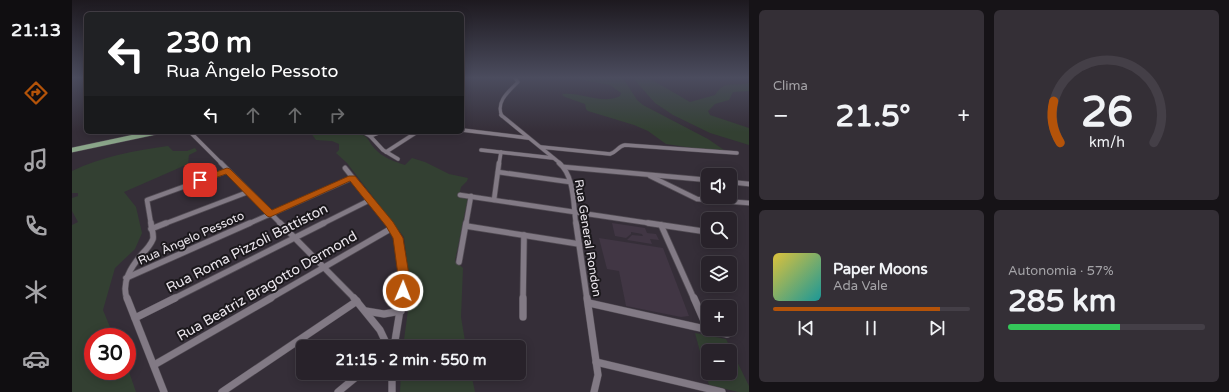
<!DOCTYPE html>
<html lang="pt">
<meta charset="utf-8">
<style>
:root{--surface:#28222a;--page:#342f36;--text:#f1f3f6;--muted:#a5a4a8;--line:#443f47;--accent:#b45309}
body{margin:0;font-family:"Varela Round",sans-serif;background:var(--page);color:var(--text);height:100vh;display:flex;flex-direction:column;font-size:15px;white-space:nowrap}
*{box-sizing:border-box;margin:0}
p{font-size:13px;color:var(--muted)}
.icon{flex:none;width:22px;height:22px;fill:none;stroke:currentColor;stroke-width:2;stroke-linecap:round;stroke-linejoin:round}
.map{position:relative;flex:1;overflow:hidden}
.side{display:flex;flex-direction:column;gap:10px;padding:10px;background:#161317;width:480px}
.side>*{flex:none}
.banner{position:absolute;left:12px;top:12px;width:380px;height:122px;border-radius:6px;box-shadow:0 2px 10px #0003,0 0 0 1px var(--line);background:#202124;color:#fff;overflow:hidden}
.fabs{position:absolute;left:629px;top:168px;display:grid;gap:8px}
.fabs a{display:grid;place-items:center;width:36px;height:36px;border-radius:6px;background:var(--surface);box-shadow:0 2px 10px #0003,0 0 0 1px var(--line);font-size:20px}
.speed{position:absolute;left:12px;top:328px;display:flex;gap:8px;font-size:20px;font-weight:700;text-align:center}
.speed>*{display:grid;place-content:center;width:52px;height:52px;border-radius:50%;background:var(--surface);box-shadow:0 2px 10px #0003,0 0 0 1px var(--line);line-height:1}
.speed .limit{border:6px solid #d22;background:#fff;color:#111}
.pin{position:absolute;display:grid;place-items:center;width:34px;height:34px;color:#fff;margin:-17px;border-radius:8px;box-shadow:0 2px 6px #0006}
.me{position:absolute;width:44px;margin:-22px;rotate:1deg;stroke-linejoin:round;filter:drop-shadow(0 0 3px #0008)}
.turn{display:flex;align-items:center;gap:14px;height:84px;padding:0 16px;font-size:18px}
.turn .icon{width:52px;height:52px;stroke-width:2.5}
.turn b{display:block;font-size:28px;line-height:34px}
.lanes{display:flex;align-items:center;height:38px;padding:0 16px;background:#0003;justify-content:center;gap:20px;direction:ltr}
.lanes .off{opacity:.35}
.big{font-size:30px;font-weight:800;line-height:1.1}
.side .widget{flex:1;display:flex;flex-direction:column;justify-content:center;gap:6px;min-width:0;padding:0 14px;border-radius:6px;background:var(--page)}
.side .dial{align-items:center;gap:0}
.dial svg{height:104px;overflow:visible;fill:none;stroke:var(--line);stroke-width:7;stroke-linecap:round;text-anchor:middle}
.dial text{fill:var(--text);stroke:none}
.song{display:flex;align-items:center;gap:12px}
.cover{width:48px;height:48px;border-radius:6px;background:linear-gradient(135deg,hsl(50 70% 55%),hsl(180 70% 35%))}
.played{height:4px;border-radius:2px;background:linear-gradient(90deg,var(--accent) 85%,var(--line) 85%)}
.keys{display:flex;justify-content:space-around;direction:ltr}
.heat{display:flex;justify-content:space-between;align-items:center;font-size:22px;direction:ltr}
.charge{height:6px;border-radius:3px;background:linear-gradient(90deg,#34c759 57%,var(--line) 0)}
.side .tiles{flex:1;display:grid;gap:10px;grid-template-columns:repeat(2,1fr)}
.trip{position:absolute;left:224px;top:340px;width:230px;height:40px;border-radius:6px;background:var(--surface);box-shadow:0 2px 10px #0003,0 0 0 1px var(--line);font-weight:800;line-height:40px;text-align:center}
main{display:flex;flex:1;min-height:0}
.tabs{display:flex;flex-direction:column;width:72px;justify-content:space-around;align-items:center;background:#100e11;color:var(--muted)}
.tabs .icon{width:28px;height:28px}
.tabs .selected{color:var(--accent)}
.tabs b{font-size:18px;color:var(--text)}
.map>svg:first-child{display:block}
.built{fill:#413644}
.green{fill:#334032;fill-rule:evenodd}
.lines{fill:none;stroke-linecap:round;stroke-linejoin:round}
.minor-far4-casing{stroke:#524c54;stroke-width:4}
.minor-far3-casing{stroke:#524c54;stroke-width:4.5}
.minor-far2-casing{stroke:#524c54;stroke-width:6}
.minor-far1-casing{stroke:#524c54;stroke-width:7}
.minor-casing{stroke:#524c54;stroke-width:8}
.major-casing{stroke:#524c54;stroke-width:5.5}
.minor-far4{stroke:#827a85;stroke-width:3}
.minor-far3{stroke:#827a85;stroke-width:3.5}
.minor-far2{stroke:#827a85;stroke-width:4.5}
.minor-far1{stroke:#827a85;stroke-width:5.5}
.minor{stroke:#827a85;stroke-width:7}
.major{stroke:#8ba68a;stroke-width:4.5}
.route{fill:#b45309;stroke:#753606}
.labels{text-anchor:middle;dominant-baseline:central;stroke-width:4;stroke-linejoin:round;paint-order:stroke}
.street-label{font-size:12px;fill:#eae5ec;stroke:#1b181c}
.near-street-label{font-size:14px;fill:#eae5ec;stroke:#1b181c}
</style>
<main>
<nav class="tabs">
<b>21:13</b>
<svg class="icon selected" aria-label="directions" viewBox="0 0 24 24"><path d="M12 3l9 9-9 9-9-9zM9 14v-3h6M13 9l2 2-2 2"/></svg>
<svg class="icon" aria-label="music" viewBox="0 0 24 24"><path d="M9 18V5l10-2v13"/><circle cx="6" cy="18" r="3"/><circle cx="16" cy="16" r="3"/></svg>
<svg class="icon" aria-label="phone" viewBox="0 0 24 24"><path d="M5 4h4l2 5-3 2q2 4 5 5l2-3 5 2v4C11 20 4 13 5 4z"/></svg>
<svg class="icon" aria-label="climate" viewBox="0 0 24 24"><path d="M12 3v18M4 7l16 10M4 17L20 7"/></svg>
<svg class="icon" aria-label="car" viewBox="0 0 24 24"><path d="M5 17H2v-5l4-1 3-4h7l3 4 3 1v5h-3M9 17h6M6 11h13"/><circle cx="7" cy="17" r="2"/><circle cx="17" cy="17" r="2"/></svg>
</nav>
<div class="map">
<svg width="677" height="392" viewBox="0 0 677 392">
<rect width="100%" height="100%" fill="#352e38"/>
<!-- built -->
<g class="built">
<path d="M 540,223 L 573,228 L 575,233 L 584,234 L 587,240 L 578,239 L 580,244 L 555,240 L 560,235 L 571,236 L 570,234 L 559,232 L 559,234 L 554,238 L 543,236 Z"/>
<path d="M 527,238 L 591,248 L 617,316 L 609,317 L 554,306 L 547,271 L 535,269 Z"/>
</g>
<!-- green -->
<g class="green">
<path d="M 500,78 L 551,78 L 565,100 L 571,105 L 636,139 L 652,150 L 627,149 L 594,144 L 576,131 L 562,125 L 516,111 L 514,109 L 513,104 L 493,97 L 490,95 L 491,94 C 510,92 530,105 548,96 L 549,93 L 538,85 Z"/>
<path d="M 561,78 L 577,78 L 618,102 L 643,95 C 653,79 662,87 677,83 L 677,91 L 661,92 L 657,100 L 643,104 L 636,111 L 638,115 L 677,128 L 677,145 L 638,133 L 601,115 L 583,103 Z"/>
<path d="M 238,132 C 251,132 281,128 291,135 C 297,138 298,144 303,149 C 310,157 323,162 333,165 L 340,158 L 353,162 L 377,174 L 396,178 L 395,181 L 389,187 L 387,196 L 395,199 L 395,202 L 383,261 L 391,268 L 389,317 L 394,347 L 331,347 L 337,303 L 337,276 L 332,237 L 275,163 L 264,153 L 267,150 L 267,144 L 260,141 L 244,140 Z"/>
<path d="M 96,146 L 101,151 L 115,151 L 123,148 L 125,151 L 117,155 L 116,164 L 52,192 L 64,207 L 70,233 L 63,249 L 43,268 L 31,310 L 42,337 L 21,337 L 21,371 L 55,371 L 55,366 L 64,392 L 0,392 L 0,225 L 6,222 L 0,211 L 0,198 L 6,196 L 6,193 L 0,193 L 0,171 C 29,157 64,150 96,146 Z"/>
<path d="M 623,333 L 654,339 L 677,386 L 677,392 L 666,392 L 637,385 ZM 636,351 L 658,351 L 658,373 L 636,373 Z"/>
<path d="M 329,373 L 399,373 L 403,392 L 328,392 Z"/>
</g>
<g class="lines">
<defs>
<path id="minor-far4" d="M 430,116 C 423,102 437,91 446,82 L 443,78"/>
<g id="minor-far3">
<path d="M 429,115 L 489,164"/>
<path d="M 390,130 L 456,138"/>
<path d="M 118,132 L 150,164"/>
<path d="M 291,132 L 298,136 L 311,150 L 326,159"/>
<path d="M 298,136 L 309,132"/>
<path d="M 469,147 L 538,154 C 545,152 546,146 553,145 L 665,153"/>
<path d="M 409,150 L 481,158"/>
<path d="M 314,152 L 345,132"/>
<path d="M 427,164 L 429,152"/>
</g>
<g id="minor-far2">
<path d="M 149,163 L 209,224"/>
<path d="M 487,163 C 503,176 501,206 504,224"/>
<path d="M 492,167 L 636,180"/>
<path d="M 273,168 L 318,224"/>
<path d="M 426,172 L 498,182"/>
<path d="M 578,176 L 625,199 L 677,203"/>
<path d="M 658,182 L 677,184"/>
<path d="M 388,195 L 583,224"/>
<path d="M 422,200 L 427,163"/>
<path d="M 79,224 L 75,200 L 155,171"/>
<path d="M 92,224 L 176,192"/>
<path d="M 176,224 L 280,178"/>
<path d="M 250,224 L 298,200"/>
<path d="M 394,224 L 399,196"/>
</g>
<g id="minor-far1">
<path d="M 208,223 L 283,299"/>
<path d="M 317,223 C 332,245 332,273 330,299"/>
<path d="M 504,223 L 515,299"/>
<path d="M 576,223 L 636,232"/>
<path d="M 589,225 L 622,299"/>
<path d="M 394,226 L 507,244"/>
<path d="M 79,229 L 94,223"/>
<path d="M 387,262 L 394,223"/>
<path d="M 54,278 L 178,223"/>
<path d="M 55,299 C 49,282 59,267 70,254 C 74,250 79,244 81,239 C 82,234 79,227 79,223"/>
<path d="M 101,299 L 252,223"/>
<path d="M 197,299 L 320,228"/>
<path d="M 451,299 L 452,235"/>
</g>
<g id="minor">
<path d="M 55,298 L 92,392"/>
<path d="M 282,298 L 308,330 L 316,347"/>
<path d="M 515,298 L 526,375 L 522,392"/>
<path d="M 622,298 L 636,330"/>
<path d="M 517,303 L 655,334"/>
<path d="M 294,311 L 312,314 L 329,311"/>
<path d="M 451,317 L 451,298"/>
<path d="M 63,318 L 103,298"/>
<path d="M 322,347 L 330,298"/>
<path d="M 524,362 L 650,392"/>
<path d="M 82,365 L 199,298"/>
<path d="M 320,373 L 320,392"/>
<path d="M 150,392 L 285,301"/>
<path d="M 266,392 L 289,373"/>
</g>
<path id="major" d="M 0,150 L 85,132"/>
</defs>
<!-- minor-far4 casing -->
<use href="#minor-far4" class="minor-far4-casing"/>
<!-- minor-far3 casing -->
<use href="#minor-far3" class="minor-far3-casing"/>
<!-- minor-far2 casing -->
<use href="#minor-far2" class="minor-far2-casing"/>
<!-- minor-far1 casing -->
<use href="#minor-far1" class="minor-far1-casing"/>
<!-- minor casing -->
<use href="#minor" class="minor-casing"/>
<!-- major casing -->
<use href="#major" class="major-casing"/>
<!-- minor-far4 -->
<use href="#minor-far4" class="minor-far4"/>
<!-- minor-far3 -->
<use href="#minor-far3" class="minor-far3"/>
<!-- minor-far2 -->
<use href="#minor-far2" class="minor-far2"/>
<!-- minor-far1 -->
<use href="#minor-far1" class="minor-far1"/>
<!-- minor -->
<use href="#minor" class="minor"/>
<!-- major -->
<use href="#major" class="major"/>
</g>
<!-- sky -->
<linearGradient id="sky" x2="0" y2="1"><stop stop-color="#1d191f"/><stop offset="0.59" stop-color="#4b4c5e"/><stop offset="1" stop-color="#4b4c5e" stop-opacity="0"/></linearGradient>
<rect width="677" height="132" fill="url(#sky)"/>
<!-- route -->
<path class="route" d="M 155,168 L 158,169 L 200,210 L 277,176 L 283,176 L 321,222 L 331,238 L 337,275 L 337,291 L 335,295 L 331,296 L 326,295 L 325,291 L 326,275 L 321,238 L 314,226 L 278,181 L 198,217 L 195,216 L 154,174 L 128,183 L 124,180 L 125,179 Z"/>
<g class="labels">
<!-- street labels -->
<g class="street-label">
<text transform="translate(119 238) rotate(-24)">Rua Ângelo Pessoto</text>
<text transform="translate(516 238) rotate(81)">Rua General Rondon</text>
</g>
<!-- near-street labels -->
<g class="near-street-label">
<text transform="translate(175 248) rotate(-27)">Rua Roma Pizzoli Battiston</text>
<text transform="translate(195 286) rotate(-30)">Rua Beatriz Bragotto Dermond</text>
</g>
</g>
</svg>
<div class="fabs">
<a><svg class="icon" aria-label="sound" viewBox="0 0 24 24"><path d="M4 9h4l5-4v14l-5-4H4zM17 9q2 3 0 6"/></svg></a>
<a><svg class="icon" aria-label="search" viewBox="0 0 24 24"><circle cx="10" cy="10" r="6"/><path d="M15 15l6 6"/></svg></a>
<a><svg class="icon" aria-label="layers" viewBox="0 0 24 24"><path d="M12 4l9 5-9 5-9-5zM3 14l9 5 9-5"/></svg></a>
<a>+</a>
<a>−</a>
</div>
<div class="speed"><div class="limit">30</div></div>
<div class="pin" style="left:128px;top:180px;background:#d93025"><svg class="icon" aria-label="arrive" viewBox="0 0 24 24"><path d="M6 21V4h12l-3 4 3 4H6"/></svg></div>
<svg class="me" style="left:331px;top:291px" viewBox="-20 -20 40 40"><circle r="17" fill="#b45309" stroke="#fff" stroke-width="3"/><path d="M0-11L8 9 0 5-8 9z" fill="#fff"/></svg>
<div class="trip">21:15 · 2 min · 550 m</div>
<div class="banner">
<div class="turn"><svg class="icon" aria-label="left" viewBox="0 0 24 24"><path d="M17 20v-9H6M10 6l-5 5 5 5"/></svg><div><b>230 m</b>Rua Ângelo Pessoto</div></div>
<div class="lanes"><svg class="icon" aria-label="left" viewBox="0 0 24 24"><path d="M17 20v-9H6M10 6l-5 5 5 5"/></svg><svg class="icon off" aria-label="ahead" viewBox="0 0 24 24"><path d="M12 20V5M6 11l6-6 6 6"/></svg><svg class="icon off" aria-label="ahead" viewBox="0 0 24 24"><path d="M12 20V5M6 11l6-6 6 6"/></svg><svg class="icon off" aria-label="right" viewBox="0 0 24 24"><path d="M7 20v-9h11M14 6l5 5-5 5"/></svg></div>
</div>
</div>
<section class="side">
<div class="tiles">
<div class="widget"><p>Clima</p>
<div class="heat"><a>−</a><b class="big">21.5°</b><a>+</a></div>
</div>
<div class="widget dial"><svg viewBox="0 0 100 80">
<path d="M14 69A42 42 0 1 1 86 69"/>
<path d="M14 69A42 42 0 0 1 9 37" stroke="#b45309"/>
<text x="50" y="56" font-size="32" font-weight="700">26</text>
<text x="50" y="72" font-size="11">km/h</text>
</svg></div>
<div class="widget">
<div class="song"><i class="cover"></i><div><b>Paper Moons</b><p>Ada Vale</p></div></div>
<div class="played"></div>
<div class="keys"><svg class="icon" aria-label="previous" viewBox="0 0 24 24"><path d="M18 5L8 12l10 7zM5 5v14"/></svg><svg class="icon" aria-label="pause" viewBox="0 0 24 24"><path d="M8 5v14M16 5v14"/></svg><svg class="icon" aria-label="next" viewBox="0 0 24 24"><path d="M6 5l10 7-10 7zM19 5v14"/></svg></div>
</div>
<div class="widget"><p>Autonomia · 57%</p><b class="big">285 km</b><div class="charge"></div></div>
</div>
</section>
</main>
